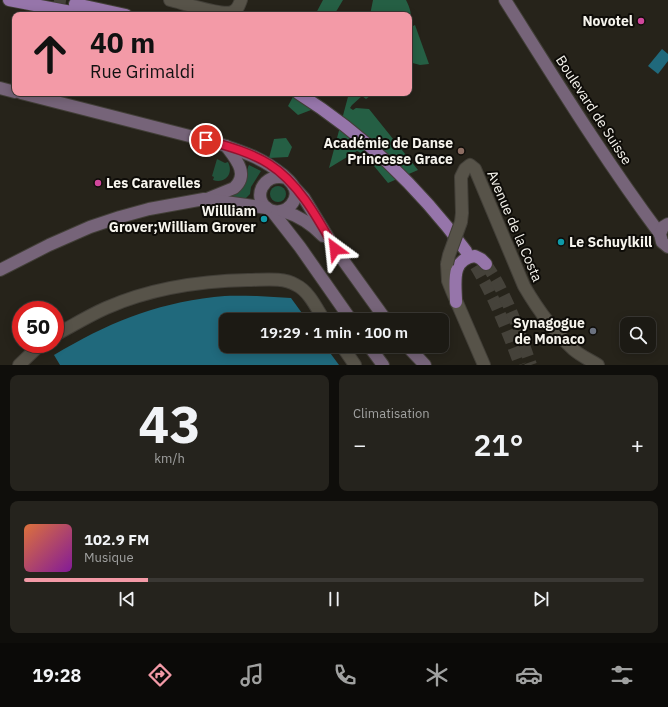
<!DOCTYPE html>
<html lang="fr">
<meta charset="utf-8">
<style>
:root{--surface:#1c1a14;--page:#25231d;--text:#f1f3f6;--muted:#a0a1a0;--line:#3a3834;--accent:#f39aa7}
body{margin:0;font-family:"IBM Plex Sans",sans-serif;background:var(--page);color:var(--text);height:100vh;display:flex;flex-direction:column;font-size:15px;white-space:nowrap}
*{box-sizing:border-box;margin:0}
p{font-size:13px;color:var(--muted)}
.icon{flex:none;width:22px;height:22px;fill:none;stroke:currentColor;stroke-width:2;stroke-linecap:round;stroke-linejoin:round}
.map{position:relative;height:365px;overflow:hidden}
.sheet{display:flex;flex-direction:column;gap:10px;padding:10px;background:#0f0e0b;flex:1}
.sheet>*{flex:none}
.banner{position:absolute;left:12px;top:12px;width:400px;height:84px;border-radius:8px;box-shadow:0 2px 10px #0003,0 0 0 1px var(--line);background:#f39aa7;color:#111;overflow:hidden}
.controls{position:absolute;left:620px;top:317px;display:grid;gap:8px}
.controls a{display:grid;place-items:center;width:36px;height:36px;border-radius:8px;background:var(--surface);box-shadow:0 2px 10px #0003,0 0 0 1px var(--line);font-size:20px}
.speed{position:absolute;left:12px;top:301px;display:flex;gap:8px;font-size:20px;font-weight:700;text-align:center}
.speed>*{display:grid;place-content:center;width:52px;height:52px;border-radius:50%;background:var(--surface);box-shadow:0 2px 10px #0003,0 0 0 1px var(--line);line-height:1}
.speed .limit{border:6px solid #d22;background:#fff;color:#111}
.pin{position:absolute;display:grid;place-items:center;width:34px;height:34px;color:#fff;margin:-17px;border:2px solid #fff;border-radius:50%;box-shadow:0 1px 4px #0007}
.me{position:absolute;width:44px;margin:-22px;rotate:330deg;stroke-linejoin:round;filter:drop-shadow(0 0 3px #0008)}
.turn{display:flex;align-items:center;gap:14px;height:84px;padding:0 12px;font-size:18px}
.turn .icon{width:52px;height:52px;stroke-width:2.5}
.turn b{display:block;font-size:28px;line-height:34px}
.big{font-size:30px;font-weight:600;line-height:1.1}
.sheet .card{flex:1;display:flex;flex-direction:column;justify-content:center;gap:6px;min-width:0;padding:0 14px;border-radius:8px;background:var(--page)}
.sheet .dial{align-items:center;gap:0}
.dial b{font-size:52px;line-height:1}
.song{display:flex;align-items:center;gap:12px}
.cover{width:48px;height:48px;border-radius:6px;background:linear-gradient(135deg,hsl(20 70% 55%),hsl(290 70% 35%))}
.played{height:4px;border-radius:2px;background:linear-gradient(90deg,var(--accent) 20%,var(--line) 20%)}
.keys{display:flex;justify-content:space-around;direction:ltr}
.heat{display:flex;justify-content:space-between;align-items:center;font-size:22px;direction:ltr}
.sheet .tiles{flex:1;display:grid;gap:10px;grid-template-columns:1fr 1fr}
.card:last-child{grid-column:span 2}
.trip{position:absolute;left:219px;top:313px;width:230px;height:40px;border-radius:8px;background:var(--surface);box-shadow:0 2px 10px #0003,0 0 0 1px var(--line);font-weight:600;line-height:40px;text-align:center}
.tabs{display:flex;height:64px;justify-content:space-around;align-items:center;background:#0b0a08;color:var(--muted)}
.tabs .icon{width:28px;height:28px}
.tabs .active{color:var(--accent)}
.tabs b{font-size:18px;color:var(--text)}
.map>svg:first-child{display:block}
.green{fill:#22533c}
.forest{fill:#255f44}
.water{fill:#20697c}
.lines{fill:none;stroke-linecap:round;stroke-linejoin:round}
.primary-tunnel{stroke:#45423a;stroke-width:12;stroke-dasharray:12 6;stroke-linecap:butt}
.street-casing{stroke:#423f38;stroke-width:14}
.secondary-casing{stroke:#423f38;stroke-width:14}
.primary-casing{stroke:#423f38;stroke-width:14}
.street{stroke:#575349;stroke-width:12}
.secondary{stroke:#766479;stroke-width:12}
.primary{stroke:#9675aa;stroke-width:12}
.street-bridge-casing{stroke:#423f38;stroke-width:14;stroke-linecap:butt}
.street-bridge{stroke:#575349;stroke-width:12}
.route-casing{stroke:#92132f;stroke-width:10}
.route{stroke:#e11d48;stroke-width:7}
.hotel-dot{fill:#d1479c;stroke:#0e0c08;stroke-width:1.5}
.education-dot{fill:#8d6e63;stroke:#0e0c08;stroke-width:1.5}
.culture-dot{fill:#0f9aa8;stroke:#0e0c08;stroke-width:1.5}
.worship-dot{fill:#6b7280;stroke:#0e0c08;stroke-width:1.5}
.labels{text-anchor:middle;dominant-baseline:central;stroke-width:4;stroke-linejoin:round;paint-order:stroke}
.poi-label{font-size:14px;font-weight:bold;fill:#f6f4ed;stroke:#0e0c08;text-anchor:end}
.street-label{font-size:14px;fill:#f6f4ed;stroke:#0e0c08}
</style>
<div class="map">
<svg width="668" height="365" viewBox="0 0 668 365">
<rect width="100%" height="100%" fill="#26231a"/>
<!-- green -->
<g class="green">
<path d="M 217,159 L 225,163 L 228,162 C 234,174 225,184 213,180 L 214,177 L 212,176 Z"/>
<path d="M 249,165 L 261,171 L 251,187 L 250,194 L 246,198 L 232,198 L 231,196 L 246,182 L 248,167 Z"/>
<circle cx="278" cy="194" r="8"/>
</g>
<!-- forest -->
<g class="forest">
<path d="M 323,0 L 343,0 L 334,15 L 315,15 Z"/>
<path d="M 373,0 L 406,0 C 410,8 413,16 409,24 L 409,15 L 370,15 Z"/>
<path d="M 415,25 L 429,64 L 420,65 L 409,62 L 409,28 Z"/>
<path d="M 295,93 L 315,93 L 311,110 L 298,115 L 288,106 Z"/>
<path d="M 349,93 L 374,93 L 366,99 L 362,96 L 352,105 L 350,108 L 353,110 L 356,108 L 369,109 L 418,170 L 388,183 L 365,155 L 357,151 L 329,168 Z"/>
<path d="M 286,138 L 292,147 L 288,157 L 269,158 L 274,139 Z"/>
</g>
<!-- water -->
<g class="water">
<path d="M 662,49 L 668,54 L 668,61 L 658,74 L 648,66 Z"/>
<path d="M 257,296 L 291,298 L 307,320 L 226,320 L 226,346 L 325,346 L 339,365 L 60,365 L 54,355 C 106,324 153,304 214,297 C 228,295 243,296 257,296 Z"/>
</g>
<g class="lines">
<!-- primary-tunnel -->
<g class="primary-tunnel">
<path d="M 54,0 L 75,4"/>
<path d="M 466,251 C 490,286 505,325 520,365"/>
<path d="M 486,264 C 508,297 518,328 531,365"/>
</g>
<defs>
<g id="street">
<path d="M 170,0 C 183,3 222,16 232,12 C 238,10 239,5 241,0"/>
<path d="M 461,222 L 462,213 L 461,177 L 465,169 L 470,165 L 475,169 L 524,286 C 538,310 554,332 574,350 C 581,356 590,360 598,365"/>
<path d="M 447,264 L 448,281 L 452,291 L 484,365"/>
<path d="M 55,335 C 72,326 88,316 106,308 C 151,288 200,281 248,280 C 263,280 283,277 296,285 C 309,291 317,309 324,320"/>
<path d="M 342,346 L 355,365"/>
<path d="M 19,365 L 41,344"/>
</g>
<g id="secondary">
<path d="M 505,0 C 555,79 604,159 660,234"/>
<path d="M 0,88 L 15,92"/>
<path d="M 21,93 L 217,143 C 243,152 261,157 283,175 C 286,178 289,180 292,184 C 303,198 286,217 270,210 C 250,200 263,171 286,178"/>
<path d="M 294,187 L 304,198 L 335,249 L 386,320"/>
<path d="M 207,199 L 234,188 C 250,174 235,158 226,146"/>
<path d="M 272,211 L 300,247 L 351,320"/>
<path d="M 283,211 C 299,216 311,223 323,236"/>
<path d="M 668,224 L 663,227 L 660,234 L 662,242 L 668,247"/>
<path d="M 0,270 L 49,245 L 90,227 L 120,217 L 149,209 L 204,199 L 267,208"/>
<path d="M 369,346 L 383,365"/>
<path d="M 407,346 L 425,365"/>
</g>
<g id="primary">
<path d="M 9,0 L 87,15"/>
<path d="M 75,4 L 126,15"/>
<path d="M 298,93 C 363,134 420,189 466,251"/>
<path d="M 456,302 C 456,284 450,259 475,256 L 481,259 L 486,264"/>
</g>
</defs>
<!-- street casing -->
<use href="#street" class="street-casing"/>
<!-- secondary casing -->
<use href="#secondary" class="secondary-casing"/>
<!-- primary casing -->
<use href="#primary" class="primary-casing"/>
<!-- street -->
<use href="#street" class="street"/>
<!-- secondary -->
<use href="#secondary" class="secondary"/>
<!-- primary -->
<use href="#primary" class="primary"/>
<defs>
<path id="street-bridge" d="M 447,264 L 449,255 L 461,222"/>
</defs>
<!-- street-bridge casing -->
<use href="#street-bridge" class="street-bridge-casing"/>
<!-- street-bridge -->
<use href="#street-bridge" class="street-bridge"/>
</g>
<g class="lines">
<defs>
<path id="route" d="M 206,140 C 227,146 250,152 269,164 C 299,183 318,219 335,249"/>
</defs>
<!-- route casing -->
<use href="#route" class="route-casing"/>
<!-- route -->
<use href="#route" class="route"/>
</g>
<!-- markers -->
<g class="hotel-dot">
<circle cx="641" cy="21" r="4"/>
<circle cx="98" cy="183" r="4"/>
</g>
<circle class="education-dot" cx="461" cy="151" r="4"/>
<g class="culture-dot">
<circle cx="264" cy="219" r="4"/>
<circle cx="561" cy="242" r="4"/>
</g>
<circle class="worship-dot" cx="593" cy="331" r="4"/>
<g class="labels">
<!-- poi labels -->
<g class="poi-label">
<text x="633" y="21">Novotel</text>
<text x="453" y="143">Académie de Danse<tspan x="453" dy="16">Princesse Grace</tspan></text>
<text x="106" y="183" text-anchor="start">Les Caravelles</text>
<text x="256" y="211">Willliam<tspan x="256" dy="16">Grover;William Grover</tspan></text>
<text x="569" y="242" text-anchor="start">Le Schuylkill</text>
<text x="585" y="323">Synagogue<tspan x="585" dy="16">de Monaco</tspan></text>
</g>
<!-- street labels -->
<g class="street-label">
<text transform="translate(594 110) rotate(57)">Boulevard de Suisse</text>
<text transform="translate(515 226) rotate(67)">Avenue de la Costa</text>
</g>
</g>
</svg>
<div class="controls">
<a><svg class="icon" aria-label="search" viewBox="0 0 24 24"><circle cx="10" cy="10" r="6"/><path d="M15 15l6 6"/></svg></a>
</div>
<div class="speed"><div class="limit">50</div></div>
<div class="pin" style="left:206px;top:140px;background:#d93025"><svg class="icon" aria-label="arrive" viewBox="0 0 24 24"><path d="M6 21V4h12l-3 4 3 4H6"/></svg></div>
<svg class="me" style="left:335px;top:249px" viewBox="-20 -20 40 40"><path d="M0-17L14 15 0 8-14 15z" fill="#e11d48" stroke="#fff" stroke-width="4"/></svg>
<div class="trip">19:29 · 1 min · 100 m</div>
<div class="banner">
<div class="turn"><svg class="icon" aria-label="ahead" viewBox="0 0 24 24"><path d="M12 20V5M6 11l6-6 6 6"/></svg><div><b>40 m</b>Rue Grimaldi</div></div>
</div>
</div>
<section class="sheet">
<div class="tiles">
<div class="card dial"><b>43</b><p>km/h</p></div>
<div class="card"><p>Climatisation</p>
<div class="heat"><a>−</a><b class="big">21°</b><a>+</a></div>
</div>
<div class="card">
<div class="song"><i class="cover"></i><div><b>102.9 FM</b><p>Musique</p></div></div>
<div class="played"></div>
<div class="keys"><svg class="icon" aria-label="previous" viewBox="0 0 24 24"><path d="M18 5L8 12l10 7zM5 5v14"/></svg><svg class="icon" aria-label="pause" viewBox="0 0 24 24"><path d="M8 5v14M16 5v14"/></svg><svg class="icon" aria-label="next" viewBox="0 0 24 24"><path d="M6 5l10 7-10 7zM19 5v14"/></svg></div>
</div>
</div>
</section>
<nav class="tabs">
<b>19:28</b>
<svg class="icon active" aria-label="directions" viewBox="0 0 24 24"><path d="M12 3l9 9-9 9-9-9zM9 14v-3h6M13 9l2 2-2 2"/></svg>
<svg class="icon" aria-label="music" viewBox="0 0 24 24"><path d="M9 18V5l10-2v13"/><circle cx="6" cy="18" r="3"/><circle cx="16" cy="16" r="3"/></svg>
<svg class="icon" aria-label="phone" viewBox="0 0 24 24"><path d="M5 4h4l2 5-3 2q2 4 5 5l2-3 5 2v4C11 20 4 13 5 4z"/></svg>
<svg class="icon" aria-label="climate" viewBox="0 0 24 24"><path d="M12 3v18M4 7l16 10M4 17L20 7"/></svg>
<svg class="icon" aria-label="car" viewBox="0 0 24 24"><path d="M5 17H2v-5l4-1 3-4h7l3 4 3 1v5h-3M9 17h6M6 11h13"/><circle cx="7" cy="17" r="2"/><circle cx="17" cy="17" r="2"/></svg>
<svg class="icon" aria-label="filters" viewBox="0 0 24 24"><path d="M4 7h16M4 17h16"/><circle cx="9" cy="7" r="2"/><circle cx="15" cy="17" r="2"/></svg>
</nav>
